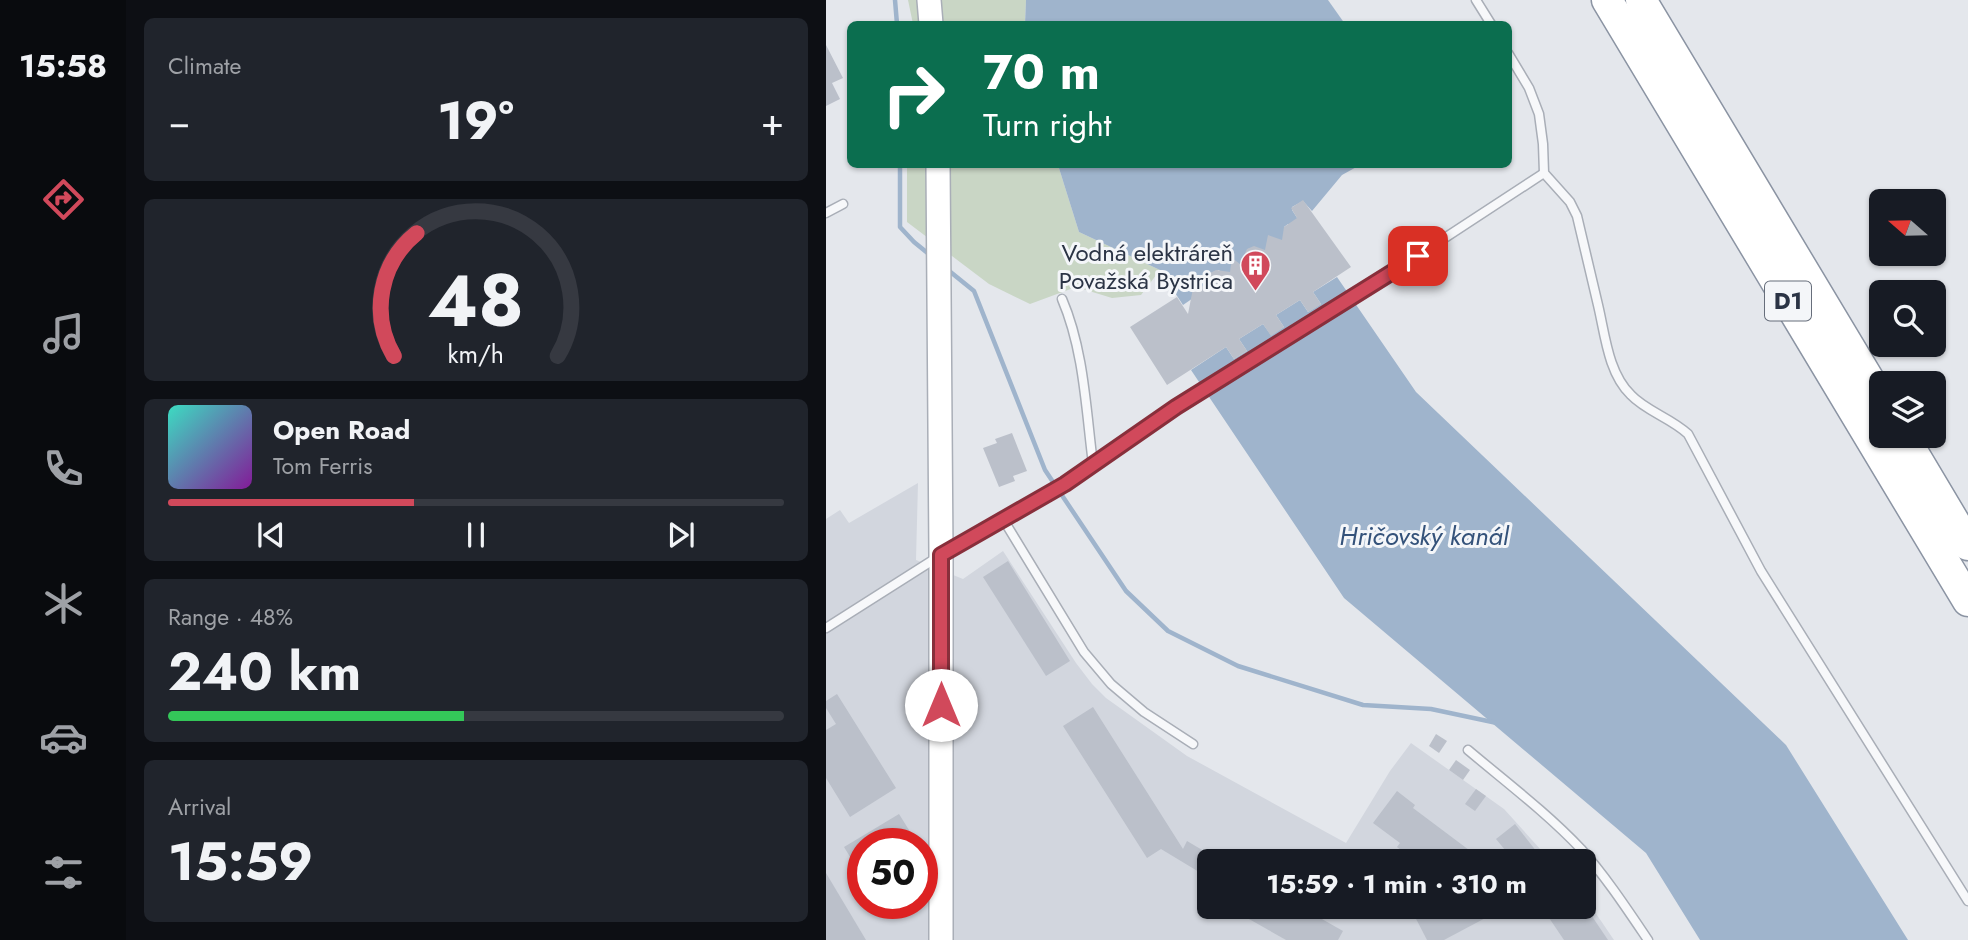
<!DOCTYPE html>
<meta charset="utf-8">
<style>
:root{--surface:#171b24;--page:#20242c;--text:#f1f3f6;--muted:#9ea1a6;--line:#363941;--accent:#d1495b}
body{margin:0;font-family:Jost,sans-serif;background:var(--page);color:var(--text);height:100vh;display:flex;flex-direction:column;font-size:26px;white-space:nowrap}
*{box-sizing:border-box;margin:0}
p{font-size:23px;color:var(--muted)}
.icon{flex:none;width:38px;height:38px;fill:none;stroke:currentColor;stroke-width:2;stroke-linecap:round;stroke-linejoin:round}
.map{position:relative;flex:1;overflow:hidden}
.panel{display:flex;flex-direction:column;gap:18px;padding:18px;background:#0d0f14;width:700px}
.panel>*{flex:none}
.hud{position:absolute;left:21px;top:21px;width:665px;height:147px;border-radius:10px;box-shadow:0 2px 5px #0004;background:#0b6e4f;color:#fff;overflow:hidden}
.needle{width:46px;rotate:290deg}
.tools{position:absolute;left:1043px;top:189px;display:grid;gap:14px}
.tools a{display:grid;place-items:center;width:77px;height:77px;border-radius:10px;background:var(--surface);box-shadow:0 2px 5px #0004;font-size:35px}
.speed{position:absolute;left:21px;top:828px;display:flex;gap:14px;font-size:35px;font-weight:700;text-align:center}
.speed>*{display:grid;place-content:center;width:91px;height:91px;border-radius:50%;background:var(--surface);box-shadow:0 2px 5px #0004;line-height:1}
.speed .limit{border:10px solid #d22;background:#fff;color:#111}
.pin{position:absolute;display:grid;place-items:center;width:60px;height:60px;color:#fff;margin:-30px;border-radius:14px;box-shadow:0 4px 10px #0006}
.me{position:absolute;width:77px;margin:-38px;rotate:0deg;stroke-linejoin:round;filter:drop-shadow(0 0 5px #0008)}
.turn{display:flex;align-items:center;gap:24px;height:147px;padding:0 21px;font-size:32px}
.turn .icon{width:91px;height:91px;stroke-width:2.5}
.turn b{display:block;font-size:49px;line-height:60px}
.big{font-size:52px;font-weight:700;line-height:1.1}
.panel .tile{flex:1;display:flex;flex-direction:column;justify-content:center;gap:10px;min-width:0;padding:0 24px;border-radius:10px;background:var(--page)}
.panel .dial{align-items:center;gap:0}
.dial svg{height:182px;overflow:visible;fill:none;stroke:var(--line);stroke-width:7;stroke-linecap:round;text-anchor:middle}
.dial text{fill:var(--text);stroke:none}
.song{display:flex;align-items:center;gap:21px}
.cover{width:84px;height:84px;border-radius:10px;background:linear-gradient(135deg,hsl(170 70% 55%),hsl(290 70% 35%))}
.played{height:7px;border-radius:4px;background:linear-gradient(90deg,var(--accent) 40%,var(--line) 40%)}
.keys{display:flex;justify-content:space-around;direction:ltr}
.heat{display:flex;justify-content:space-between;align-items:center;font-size:38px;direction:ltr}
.charge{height:10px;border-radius:5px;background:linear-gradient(90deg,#34c759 48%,var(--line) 0)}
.trip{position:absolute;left:371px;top:849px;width:399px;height:70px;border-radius:10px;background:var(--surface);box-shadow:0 2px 5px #0004;font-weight:700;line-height:70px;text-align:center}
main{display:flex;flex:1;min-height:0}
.tabs{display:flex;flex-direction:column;width:126px;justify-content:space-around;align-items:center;background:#090b0e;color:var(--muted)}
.tabs .icon{width:49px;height:49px}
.tabs .active{color:var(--accent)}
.tabs b{font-size:32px;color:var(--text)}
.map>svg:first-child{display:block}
.built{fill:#d2d6de;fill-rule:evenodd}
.green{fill:#c9d6c5}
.water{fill:#9fb4cc}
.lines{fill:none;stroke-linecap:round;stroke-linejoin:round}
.stream{stroke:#9fb4cc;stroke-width:4.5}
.building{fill:#bbc0ca}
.service-casing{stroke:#a9aeb7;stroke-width:11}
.secondary-casing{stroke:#a9aeb7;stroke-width:26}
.motorway-casing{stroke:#8b94a3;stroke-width:33}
.service{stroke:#f7f8fa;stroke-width:8}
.secondary{stroke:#fff;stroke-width:23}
.motorway{stroke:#fff;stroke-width:30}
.route-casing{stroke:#882f3b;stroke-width:18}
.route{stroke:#d1495b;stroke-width:12}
.labels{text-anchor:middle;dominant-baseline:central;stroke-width:6;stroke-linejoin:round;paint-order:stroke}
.shield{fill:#f4f6f9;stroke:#676e7b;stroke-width:2}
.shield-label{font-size:23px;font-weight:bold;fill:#2b3445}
.poi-label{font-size:24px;fill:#2b3445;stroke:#f4f6f9;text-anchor:end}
.water-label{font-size:26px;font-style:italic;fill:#34527a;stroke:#f4f6f9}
</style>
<main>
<nav class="tabs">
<b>15:58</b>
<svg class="icon active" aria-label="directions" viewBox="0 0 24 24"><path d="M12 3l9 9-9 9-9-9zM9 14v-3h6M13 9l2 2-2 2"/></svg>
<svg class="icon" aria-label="music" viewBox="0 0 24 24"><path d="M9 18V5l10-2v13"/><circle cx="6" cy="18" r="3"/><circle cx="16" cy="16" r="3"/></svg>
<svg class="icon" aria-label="phone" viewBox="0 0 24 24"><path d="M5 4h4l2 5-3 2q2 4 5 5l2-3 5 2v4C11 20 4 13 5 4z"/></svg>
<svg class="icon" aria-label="climate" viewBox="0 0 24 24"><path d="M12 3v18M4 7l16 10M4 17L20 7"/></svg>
<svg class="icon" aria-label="car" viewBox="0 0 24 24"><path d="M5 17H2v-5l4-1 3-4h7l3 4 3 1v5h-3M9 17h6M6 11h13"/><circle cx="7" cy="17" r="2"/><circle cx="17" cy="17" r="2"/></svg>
<svg class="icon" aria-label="filters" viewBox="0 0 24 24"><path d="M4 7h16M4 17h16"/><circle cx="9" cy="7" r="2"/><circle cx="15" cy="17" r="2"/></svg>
</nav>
<section class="panel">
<div class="tile"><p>Climate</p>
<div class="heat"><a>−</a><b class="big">19°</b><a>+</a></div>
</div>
<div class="tile dial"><svg viewBox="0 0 100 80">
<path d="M14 69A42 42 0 1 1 86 69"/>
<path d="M14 69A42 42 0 0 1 24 15" stroke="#d1495b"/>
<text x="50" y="56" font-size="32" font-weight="700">48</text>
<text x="50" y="72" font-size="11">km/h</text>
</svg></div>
<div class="tile">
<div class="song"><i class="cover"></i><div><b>Open Road</b><p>Tom Ferris</p></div></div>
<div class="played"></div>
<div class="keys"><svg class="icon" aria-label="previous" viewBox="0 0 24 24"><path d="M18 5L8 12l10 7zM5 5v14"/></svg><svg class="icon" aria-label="pause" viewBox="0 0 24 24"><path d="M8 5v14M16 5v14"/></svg><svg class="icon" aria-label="next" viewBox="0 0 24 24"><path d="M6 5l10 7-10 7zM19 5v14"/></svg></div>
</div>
<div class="tile"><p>Range · 48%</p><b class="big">240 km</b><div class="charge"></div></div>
<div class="tile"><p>Arrival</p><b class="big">15:59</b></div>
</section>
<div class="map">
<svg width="1142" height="940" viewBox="0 0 1142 940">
<rect width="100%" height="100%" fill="#e4e7ec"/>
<!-- built -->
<path class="built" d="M 92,483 L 90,560 L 137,579 L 177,551 L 250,663 L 266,684 L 280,698 L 361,756 L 520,843 L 564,771 L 585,743 L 678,809 L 725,861 L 383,861 L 383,906 L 758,906 L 758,896 L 788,940 L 0,940 L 0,519 L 14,510 L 23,523 ZM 37,844 L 96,844 L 96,903 L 37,903 Z"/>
<!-- green -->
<g class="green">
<path d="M 82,0 L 200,0 L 199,24 L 87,24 Z"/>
<path d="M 81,165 L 232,165 L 253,232 L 334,270 L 315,295 L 286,298 L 250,287 L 204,304 L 163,284 L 81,222 Z"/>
</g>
<!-- water -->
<g class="water">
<path d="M 200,0 L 502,0 L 519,24 L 199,24 Z"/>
<path d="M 232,165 L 534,165 L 516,175 L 486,211 L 477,201 L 466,207 L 466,210 L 475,224 L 462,224 L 458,227 L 458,229 L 463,238 L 436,255 L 430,247 L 422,249 L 414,269 L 407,259 L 406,260 L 410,271 L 399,278 L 393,270 L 385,273 L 389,284 L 377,292 L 372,284 L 368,284 L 373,294 L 357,305 L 334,270 L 253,232 Z"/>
<path d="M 511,277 L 590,392 L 960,745 L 1082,940 L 874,940 L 820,853 L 518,598 L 365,370 L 400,347 L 408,359 L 421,351 L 413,339 L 437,324 L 445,335 L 458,327 L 450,315 L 474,300 L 482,312 L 495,304 L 487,292 Z"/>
</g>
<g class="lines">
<!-- stream -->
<g class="stream">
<path d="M 69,0 L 71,24"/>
<path d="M 74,164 L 74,227 L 88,242 L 104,255"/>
<path d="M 122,270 L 148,291 L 219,470 L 300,591 L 342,631 L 412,666 L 537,705 L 605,709 L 671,723"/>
</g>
</g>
<!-- building -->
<g class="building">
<path d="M 0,45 L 17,78 L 6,83 L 14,99 L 0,106 Z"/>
<path d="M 477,200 L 525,267 L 487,292 L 495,304 L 491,307 L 482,312 L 474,300 L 450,315 L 458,327 L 454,330 L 445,336 L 437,324 L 413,339 L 421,351 L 408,359 L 400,347 L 341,385 L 304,327 L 351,297 L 362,314 L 368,283 L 382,288 L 384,273 L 390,270 L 404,272 L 406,258 L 414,264 L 421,249 L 428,246 L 439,250 L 442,235 L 456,240 L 458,227 L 471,218 L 465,208 Z"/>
<path d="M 186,433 L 201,471 L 187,476 L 189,481 L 173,487 L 157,448 L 171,443 L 169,439 Z"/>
<path d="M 182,561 L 244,661 L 220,676 L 157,577 Z"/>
<path d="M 11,694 L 70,788 L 24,817 L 0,778 L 0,730 L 10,724 L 0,708 L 0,701 Z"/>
<path d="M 267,707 L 357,849 L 361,841 L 383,854 L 383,878 L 335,849 L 321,858 L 237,726 Z"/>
<path d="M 610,734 L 621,741 L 613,753 L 603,746 Z"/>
<path d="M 630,760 L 644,770 L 637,780 L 623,770 Z"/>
<path d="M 650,789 L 660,796 L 649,811 L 639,804 Z"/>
<path d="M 571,791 L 589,805 L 587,808 L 643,850 L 636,861 L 589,861 L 571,847 L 574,843 L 547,823 Z"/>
<path d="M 73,814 L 88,838 L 78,844 L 37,844 L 37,878 L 18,847 Z"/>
<path d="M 689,824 L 718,861 L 688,861 L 670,839 Z"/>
<path d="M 0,873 L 40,940 L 0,940 Z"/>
<path d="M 400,906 L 473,906 L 517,931 L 512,940 L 460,940 Z"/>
<path d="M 594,906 L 682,906 L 618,940 L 601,940 L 586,911 Z"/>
<path d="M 715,906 L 759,906 L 782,940 L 738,940 Z"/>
</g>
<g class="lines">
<defs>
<g id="service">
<path d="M 650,0 L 665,24"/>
<path d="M 682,53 L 703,88 L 713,114 L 717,144 L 718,173 L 744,202 L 751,216 C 758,245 765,275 772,305 C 779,334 782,373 805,395 C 820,411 845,418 862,434 L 935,571 L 1142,901"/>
<path d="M 0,213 L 17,204"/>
<path d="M 236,299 C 258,350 260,410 267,464"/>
<path d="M 177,519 L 258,652 L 285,684 L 318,712 L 367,744"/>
<path d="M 0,628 L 115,555 L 239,484 L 350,407 L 550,283 L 718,173"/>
<path d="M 642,750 C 680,782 721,813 755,849 C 780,877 801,909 822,940"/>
</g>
<g id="secondary">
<path d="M 103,0 L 105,24"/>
<path d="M 112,164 L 115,555 L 115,940"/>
</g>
<g id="motorway">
<path d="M 781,0 L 1142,601"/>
<path d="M 815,0 L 1055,400"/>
<path d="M 1077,436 L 1142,545"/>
</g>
</defs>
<!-- service casing -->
<use href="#service" class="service-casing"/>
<!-- secondary casing -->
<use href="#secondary" class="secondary-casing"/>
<!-- motorway casing -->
<use href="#motorway" class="motorway-casing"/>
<!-- service -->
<use href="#service" class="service"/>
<!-- secondary -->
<use href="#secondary" class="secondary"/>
<!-- motorway -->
<use href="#motorway" class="motorway"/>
</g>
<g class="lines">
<defs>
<path id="route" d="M 115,705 L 115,555 L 239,484 L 350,407 L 592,256"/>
</defs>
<!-- route casing -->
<use href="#route" class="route-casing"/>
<!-- route -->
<use href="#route" class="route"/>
</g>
<!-- icons -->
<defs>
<symbol id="building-pin" viewBox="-11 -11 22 30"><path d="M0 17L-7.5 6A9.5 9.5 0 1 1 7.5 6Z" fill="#d1495b" stroke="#f4f6f9"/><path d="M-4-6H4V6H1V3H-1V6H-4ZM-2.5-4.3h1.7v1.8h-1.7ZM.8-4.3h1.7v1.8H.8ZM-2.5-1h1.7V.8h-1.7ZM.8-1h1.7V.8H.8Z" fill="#fff"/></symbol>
</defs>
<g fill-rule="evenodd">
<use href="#building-pin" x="412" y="248" width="35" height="47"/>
</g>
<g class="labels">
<!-- shield labels -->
<rect class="shield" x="939" y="281.5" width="46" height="39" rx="5"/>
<g class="shield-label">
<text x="962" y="301">D1</text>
</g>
<!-- poi labels -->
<g class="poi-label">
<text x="407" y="252">Vodná elektráreň<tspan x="407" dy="28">Považská Bystrica</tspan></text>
</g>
<!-- water labels -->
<g class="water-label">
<text x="598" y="536">Hričovský kanál</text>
</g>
</g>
</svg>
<div class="tools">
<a><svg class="needle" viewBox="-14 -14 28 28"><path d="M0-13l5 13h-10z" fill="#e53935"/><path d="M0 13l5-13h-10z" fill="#9ea1a6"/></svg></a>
<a><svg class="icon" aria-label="search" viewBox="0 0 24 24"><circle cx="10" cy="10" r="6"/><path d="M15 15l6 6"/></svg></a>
<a><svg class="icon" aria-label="layers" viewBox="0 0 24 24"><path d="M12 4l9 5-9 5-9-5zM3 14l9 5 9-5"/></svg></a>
</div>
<div class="speed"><div class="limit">50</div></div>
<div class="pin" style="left:592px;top:256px;background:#d93025"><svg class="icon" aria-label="arrive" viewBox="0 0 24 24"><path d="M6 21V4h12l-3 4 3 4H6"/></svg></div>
<svg class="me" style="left:115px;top:705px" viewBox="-20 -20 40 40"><circle r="19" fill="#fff"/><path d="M0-13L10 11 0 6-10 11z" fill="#d1495b"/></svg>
<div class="trip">15:59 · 1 min · 310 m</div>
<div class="hud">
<div class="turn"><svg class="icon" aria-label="right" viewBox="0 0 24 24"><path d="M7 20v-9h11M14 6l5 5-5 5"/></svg><div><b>70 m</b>Turn right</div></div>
</div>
</div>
</main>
